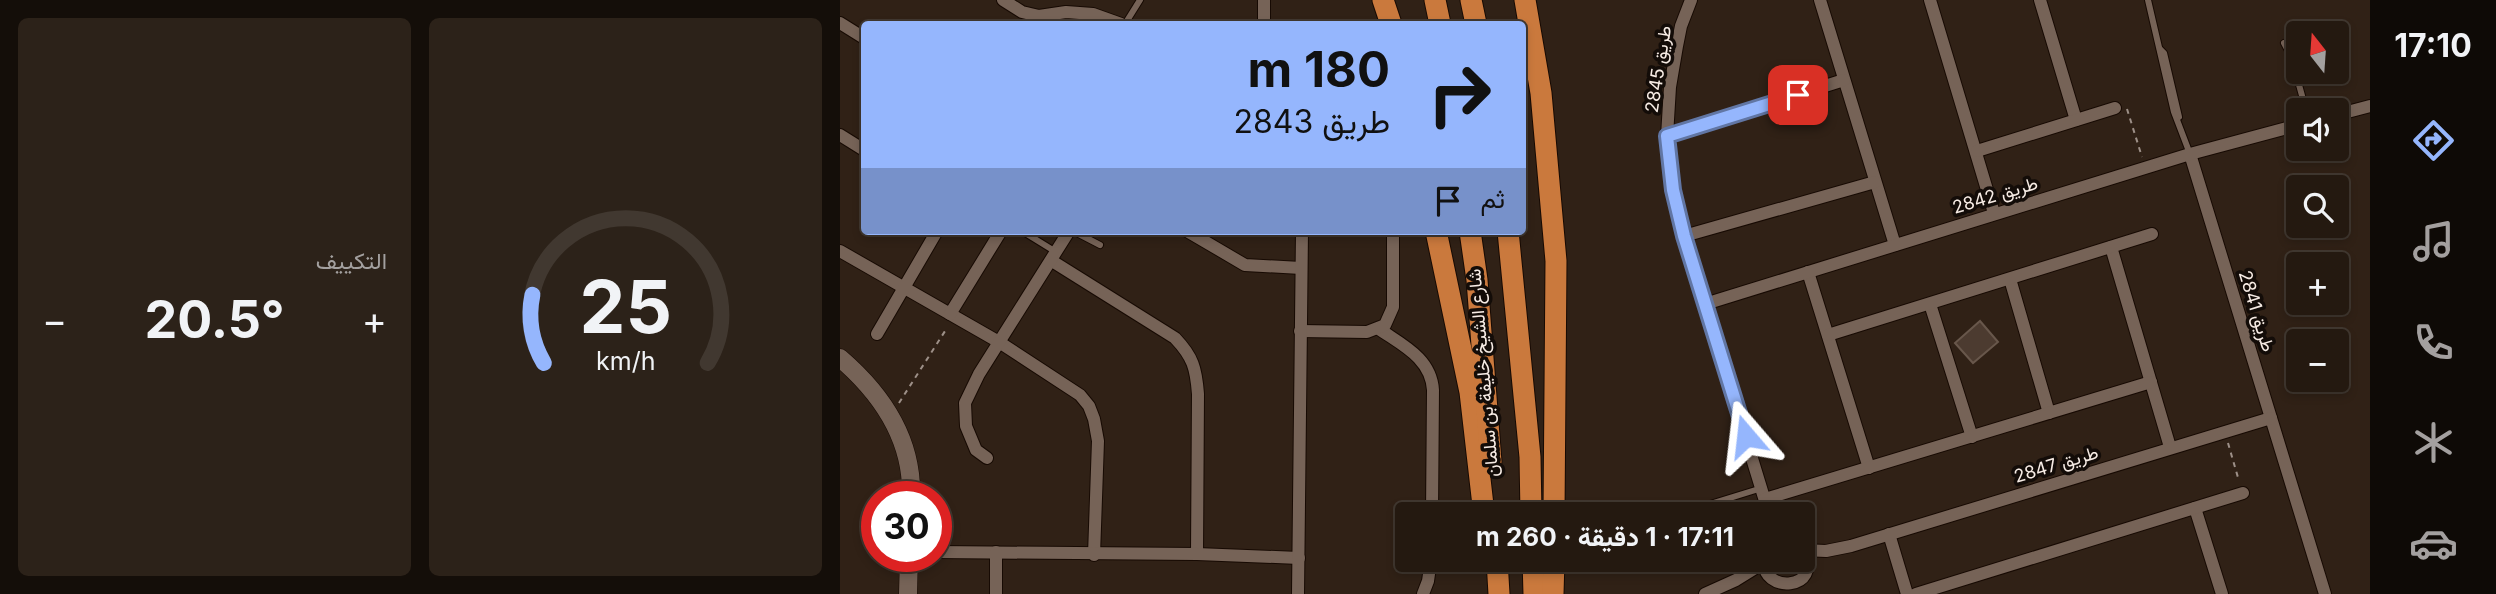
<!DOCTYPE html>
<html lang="ar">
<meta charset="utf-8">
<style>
:root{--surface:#241910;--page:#2c2219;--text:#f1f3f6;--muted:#a3a09f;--line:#413830;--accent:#95b6fd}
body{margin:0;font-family:Inter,Vazirmatn,sans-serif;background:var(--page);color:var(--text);direction:rtl;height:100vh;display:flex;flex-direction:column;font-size:26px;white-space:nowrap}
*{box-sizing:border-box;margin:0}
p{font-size:23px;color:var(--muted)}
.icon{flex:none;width:38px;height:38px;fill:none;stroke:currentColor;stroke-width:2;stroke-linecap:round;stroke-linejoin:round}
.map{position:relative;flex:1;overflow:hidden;direction:ltr}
.sheet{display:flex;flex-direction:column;gap:18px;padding:18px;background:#140e09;width:840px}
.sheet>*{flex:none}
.hud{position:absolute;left:21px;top:21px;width:665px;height:214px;border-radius:7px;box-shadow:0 4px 10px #0003,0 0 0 2px var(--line);direction:rtl;background:#95b6fd;color:#111;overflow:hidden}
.needle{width:46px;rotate:343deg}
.fabs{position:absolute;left:1446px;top:21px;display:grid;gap:14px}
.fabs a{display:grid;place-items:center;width:63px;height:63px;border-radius:7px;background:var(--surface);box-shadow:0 4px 10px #0003,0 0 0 2px var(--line);font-size:35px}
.speed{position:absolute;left:21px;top:481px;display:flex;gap:14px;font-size:35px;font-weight:700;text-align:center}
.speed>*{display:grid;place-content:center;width:91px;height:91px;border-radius:50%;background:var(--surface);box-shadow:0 4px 10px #0003,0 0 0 2px var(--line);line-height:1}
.speed .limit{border:10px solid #d22;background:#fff;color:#111}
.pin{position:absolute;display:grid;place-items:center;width:60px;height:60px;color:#fff;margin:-30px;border-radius:14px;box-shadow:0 4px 10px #0006}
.me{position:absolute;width:77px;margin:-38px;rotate:343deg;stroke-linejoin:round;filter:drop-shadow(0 0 5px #0008)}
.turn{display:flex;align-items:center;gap:24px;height:147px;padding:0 21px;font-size:32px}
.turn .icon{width:91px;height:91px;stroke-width:2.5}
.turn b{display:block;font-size:49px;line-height:60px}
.then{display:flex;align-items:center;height:66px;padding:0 21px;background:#0003;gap:14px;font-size:26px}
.big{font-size:52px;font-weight:700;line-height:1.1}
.sheet .widget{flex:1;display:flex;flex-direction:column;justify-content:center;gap:10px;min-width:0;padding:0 24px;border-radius:10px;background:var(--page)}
.sheet .dial{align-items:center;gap:0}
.dial svg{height:182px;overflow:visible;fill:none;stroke:var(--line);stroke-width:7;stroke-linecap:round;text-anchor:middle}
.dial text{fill:var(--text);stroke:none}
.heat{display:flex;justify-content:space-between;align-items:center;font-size:38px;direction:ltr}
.sheet .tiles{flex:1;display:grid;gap:18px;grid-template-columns:repeat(2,1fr)}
.trip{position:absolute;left:555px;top:502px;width:420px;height:70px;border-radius:7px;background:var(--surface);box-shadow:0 4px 10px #0003,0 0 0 2px var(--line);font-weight:700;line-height:70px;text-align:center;direction:rtl}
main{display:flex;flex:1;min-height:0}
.menu{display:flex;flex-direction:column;width:126px;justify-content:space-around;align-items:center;background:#0e0a06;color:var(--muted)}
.menu .icon{width:49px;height:49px}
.menu .current{color:var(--accent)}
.menu b{font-size:32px;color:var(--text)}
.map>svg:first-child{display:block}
.building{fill:#4c3b30;stroke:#68574b;stroke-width:2}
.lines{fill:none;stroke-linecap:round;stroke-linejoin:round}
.lane-casing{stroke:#170a03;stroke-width:8}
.street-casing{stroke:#170a03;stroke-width:14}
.secondary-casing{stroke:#170a03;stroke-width:19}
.highway-casing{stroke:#170a03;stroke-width:23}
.path{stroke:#9d9088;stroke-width:2;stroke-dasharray:5 5;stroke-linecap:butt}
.lane{stroke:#766357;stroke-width:6}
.street{stroke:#766357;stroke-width:12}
.secondary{stroke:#766357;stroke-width:18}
.highway{stroke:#ca793d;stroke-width:21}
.route-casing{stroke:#6176a4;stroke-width:18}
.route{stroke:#95b6fd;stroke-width:12}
.labels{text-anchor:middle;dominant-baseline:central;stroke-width:7;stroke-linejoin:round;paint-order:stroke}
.street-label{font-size:18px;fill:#f7ece5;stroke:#130c08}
</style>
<main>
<nav class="menu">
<b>17:10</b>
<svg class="icon current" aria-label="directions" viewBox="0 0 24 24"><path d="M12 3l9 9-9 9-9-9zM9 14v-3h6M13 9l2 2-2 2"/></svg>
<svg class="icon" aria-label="music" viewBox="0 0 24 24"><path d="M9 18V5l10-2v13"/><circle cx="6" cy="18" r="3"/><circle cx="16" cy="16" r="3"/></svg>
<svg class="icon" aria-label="phone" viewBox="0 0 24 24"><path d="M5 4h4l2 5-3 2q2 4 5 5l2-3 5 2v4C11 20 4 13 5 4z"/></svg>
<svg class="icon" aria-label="climate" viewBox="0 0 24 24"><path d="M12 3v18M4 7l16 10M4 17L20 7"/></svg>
<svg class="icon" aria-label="car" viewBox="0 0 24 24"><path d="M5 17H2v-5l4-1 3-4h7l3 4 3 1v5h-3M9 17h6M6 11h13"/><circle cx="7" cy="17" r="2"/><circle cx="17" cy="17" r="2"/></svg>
</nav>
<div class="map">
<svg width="1530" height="594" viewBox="0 0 1530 594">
<rect width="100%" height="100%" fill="#302116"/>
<!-- building -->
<path class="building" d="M 1140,321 L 1158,342 L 1133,363 L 1115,343 Z"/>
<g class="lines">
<defs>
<g id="lane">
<path d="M 1308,0 L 1334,112 L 1350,154"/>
<path d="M 285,24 L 300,0"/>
<path d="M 1444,43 L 1451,56 L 1466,110"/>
<path d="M 1320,49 L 1324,53 L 1339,117"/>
<path d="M 182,231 L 216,252"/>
<path d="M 233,231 L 260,245"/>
<path d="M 838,514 L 922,488"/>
</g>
<g id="street">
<path d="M 163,0 L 182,12 L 199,16 L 226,12 L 253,14 L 281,24"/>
<path d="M 424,0 L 424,24"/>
<path d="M 851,0 L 841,26 L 837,46 L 830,87 L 827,136 L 833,190 L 844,236 L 929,514"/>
<path d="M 980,0 L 1055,245"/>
<path d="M 1090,0 L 1154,213"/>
<path d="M 1200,0 L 1236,120"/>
<path d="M 0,23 L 24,38"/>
<path d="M 1496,115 L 1530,106"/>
<path d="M 0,135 L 24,150"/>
<path d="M 827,136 L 1004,80"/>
<path d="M 1137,151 L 1275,108"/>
<path d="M 1350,154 L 1485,594"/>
<path d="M 347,231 L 405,265 L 461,268"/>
<path d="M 844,236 L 1035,182"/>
<path d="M 1271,247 L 1330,447"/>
<path d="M 0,251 L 159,342 L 240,395 L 249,406 L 254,419 L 258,441 L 254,555"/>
<path d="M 212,261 L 335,338 C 353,357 356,368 358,394 L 357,554"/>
<path d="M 968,272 L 1029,468"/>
<path d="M 1170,279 L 1209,413"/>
<path d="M 865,304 L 1350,154 L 1458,125"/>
<path d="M 1090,304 L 1132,437"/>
<path d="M 110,314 L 161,231"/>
<path d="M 539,329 C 562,345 591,358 593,390 L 592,514"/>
<path d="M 460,331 L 527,332 L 545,325 L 553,307 L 553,231"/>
<path d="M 37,334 L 97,231"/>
<path d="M 988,335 L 1312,234"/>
<path d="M 147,458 L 136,450 L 126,426 L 125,403 L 139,374 L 229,231"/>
<path d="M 925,499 L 1311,382"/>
<path d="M 1355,508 L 1382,594"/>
<path d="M 1049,534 L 1067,594"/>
<path d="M 962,550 L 986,551 L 1011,546 L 1431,418"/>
<path d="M 96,552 L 357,554 L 459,558"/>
<path d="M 925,560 C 919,594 986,591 962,551"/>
<path d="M 156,594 L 156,552"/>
<path d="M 458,594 L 462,231"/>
<path d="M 583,594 L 588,581 L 591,560"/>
<path d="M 865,594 L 896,580 L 925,562"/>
<path d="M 1076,594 L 1403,493"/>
</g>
<g id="secondary">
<path d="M 0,358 C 42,394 73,439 71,497"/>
<path d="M 68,594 L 69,556"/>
</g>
<g id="highway">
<path d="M 543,0 L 551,24"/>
<path d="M 595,0 L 600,24"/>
<path d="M 631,0 L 636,24"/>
<path d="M 685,0 L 701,93 L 716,261 L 714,514"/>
<path d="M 596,231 L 630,392 L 644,514"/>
<path d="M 630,231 L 637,280 L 651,462"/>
<path d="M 668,231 L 690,457 L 691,514"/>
<path d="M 657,560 L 659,594"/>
<path d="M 693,560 L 694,594"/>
<path d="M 713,594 L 714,560"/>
</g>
</defs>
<!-- lane casing -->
<use href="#lane" class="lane-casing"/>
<!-- street casing -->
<use href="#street" class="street-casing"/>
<!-- secondary casing -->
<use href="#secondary" class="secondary-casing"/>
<!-- highway casing -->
<use href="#highway" class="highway-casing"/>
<!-- path -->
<g class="path">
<path d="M 1287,109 L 1302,157"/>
<path d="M 59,403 L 107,328"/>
<path d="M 1388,443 L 1399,481"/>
</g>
<!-- lane -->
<use href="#lane" class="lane"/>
<!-- street -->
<use href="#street" class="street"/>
<!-- secondary -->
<use href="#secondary" class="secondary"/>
<!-- highway -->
<use href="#highway" class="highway"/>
</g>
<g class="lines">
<defs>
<path id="route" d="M 906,436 L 844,236 L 833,190 L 827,136 L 958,95"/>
</defs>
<!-- route casing -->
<use href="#route" class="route-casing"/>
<!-- route -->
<use href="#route" class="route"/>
</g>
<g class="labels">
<!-- street labels -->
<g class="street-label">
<text transform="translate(818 69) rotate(-81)">طريق 2845</text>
<text transform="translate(1155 195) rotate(-17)">طريق 2842</text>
<text transform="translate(1417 311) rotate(73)">طريق 2841</text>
<text transform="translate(643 373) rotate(-95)">شارع الشيخ خليفة بن سلمان</text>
<text transform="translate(1216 464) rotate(-17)">طريق 2847</text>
</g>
</g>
</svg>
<div class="fabs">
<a><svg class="needle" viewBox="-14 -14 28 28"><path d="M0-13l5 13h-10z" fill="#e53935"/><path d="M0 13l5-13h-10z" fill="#a3a09f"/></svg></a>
<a><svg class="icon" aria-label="sound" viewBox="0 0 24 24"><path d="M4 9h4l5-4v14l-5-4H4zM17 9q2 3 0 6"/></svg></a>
<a><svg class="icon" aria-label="search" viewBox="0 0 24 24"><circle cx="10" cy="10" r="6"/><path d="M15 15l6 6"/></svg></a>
<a>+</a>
<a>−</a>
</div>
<div class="speed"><div class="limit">30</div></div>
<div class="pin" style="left:958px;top:95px;background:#d93025"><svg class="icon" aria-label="arrive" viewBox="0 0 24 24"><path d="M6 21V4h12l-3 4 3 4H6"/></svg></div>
<svg class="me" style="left:906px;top:436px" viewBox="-20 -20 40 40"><path d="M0-17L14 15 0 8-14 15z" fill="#95b6fd" stroke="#fff" stroke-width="4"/></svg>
<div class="trip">17:11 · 1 دقيقة · 260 m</div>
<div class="hud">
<div class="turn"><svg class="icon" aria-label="right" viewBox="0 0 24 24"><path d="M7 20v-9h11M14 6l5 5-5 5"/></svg><div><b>180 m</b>طريق 2843</div></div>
<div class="then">ثم<svg class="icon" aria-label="arrive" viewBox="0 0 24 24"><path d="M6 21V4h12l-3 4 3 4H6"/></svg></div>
</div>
</div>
<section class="sheet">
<div class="tiles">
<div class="widget dial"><svg viewBox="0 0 100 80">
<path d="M14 69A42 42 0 1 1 86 69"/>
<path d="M14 69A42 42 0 0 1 9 39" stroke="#95b6fd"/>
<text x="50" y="56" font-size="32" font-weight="700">25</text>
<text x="50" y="72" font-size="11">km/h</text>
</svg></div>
<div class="widget"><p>التكييف</p>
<div class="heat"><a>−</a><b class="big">20.5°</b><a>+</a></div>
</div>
</div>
</section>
</main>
